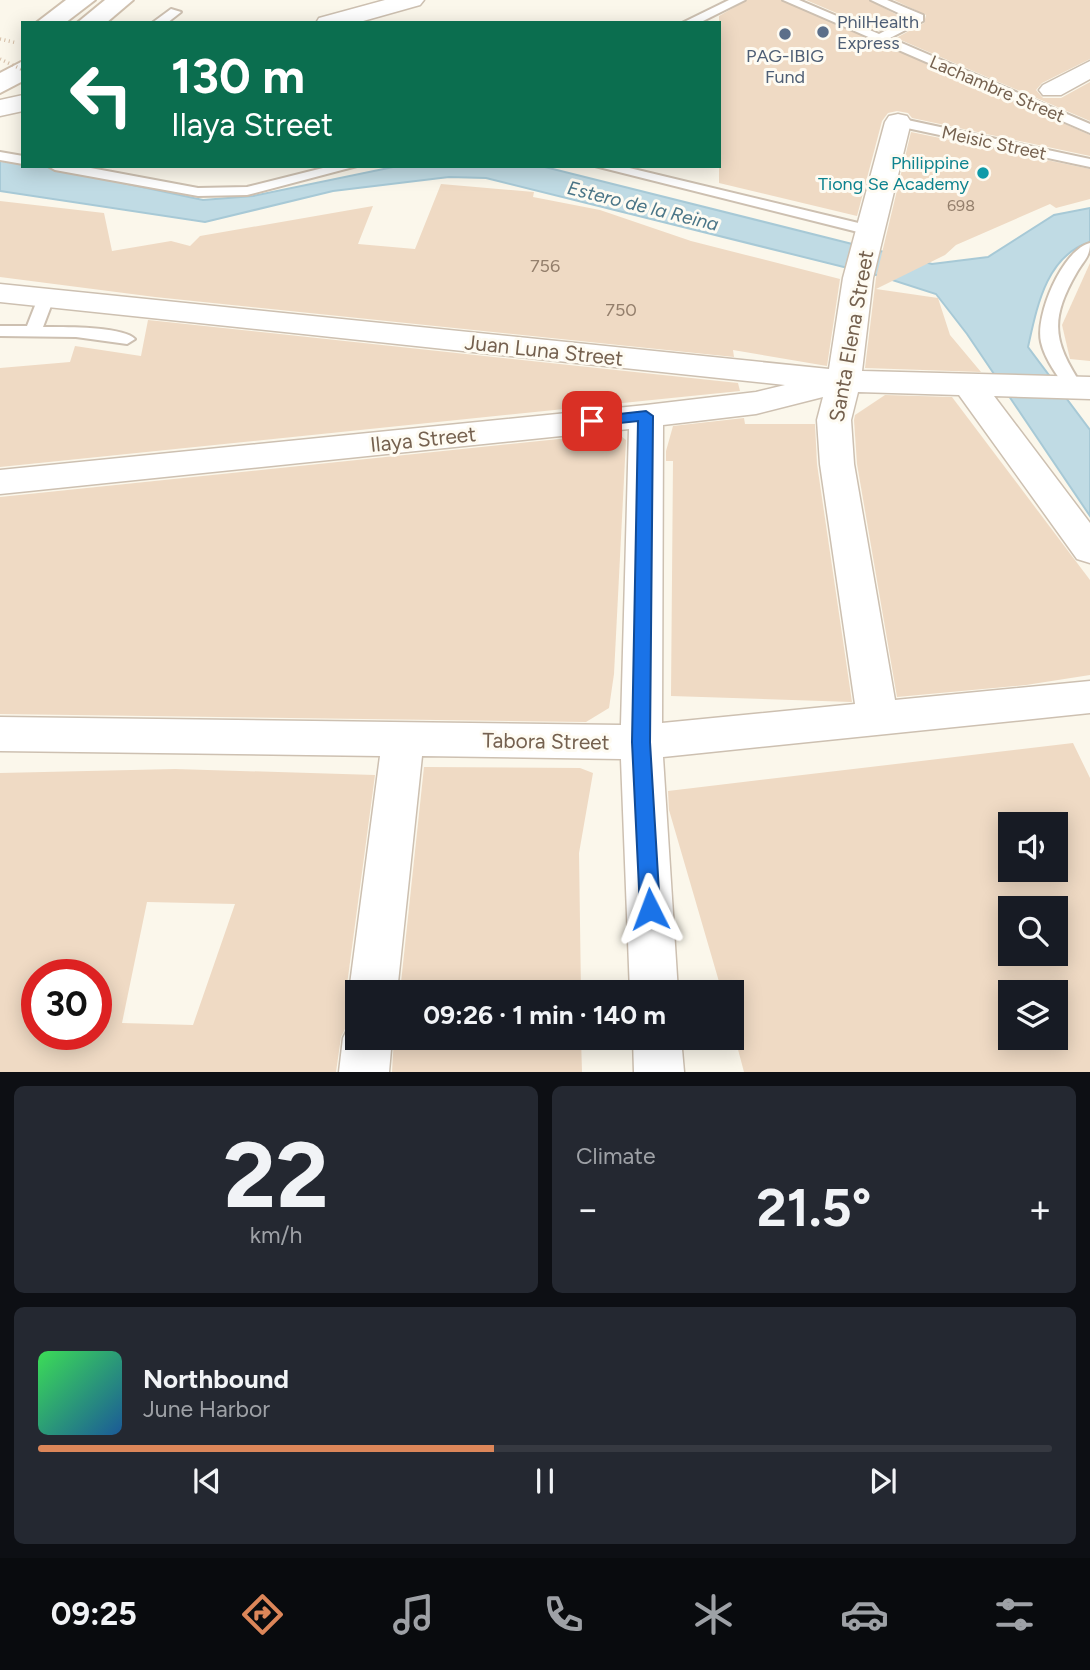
<!DOCTYPE html>
<meta charset="utf-8">
<style>
:root{--surface:#171b24;--page:#242831;--text:#f1f3f6;--muted:#9ea1a6;--line:#363941;--accent:#dc8659}
body{margin:0;font-family:Figtree,sans-serif;background:var(--page);color:var(--text);height:100vh;display:flex;flex-direction:column;font-size:26px;white-space:nowrap}
*{box-sizing:border-box;margin:0}
p{font-size:23px;color:var(--muted)}
.icon{flex:none;width:38px;height:38px;fill:none;stroke:currentColor;stroke-width:2;stroke-linecap:round;stroke-linejoin:round}
.map{position:relative;height:1072px;overflow:hidden}
.details{display:flex;flex-direction:column;gap:14px;padding:14px;background:#0d0f14;flex:1}
.details>*{flex:none}
.guide{position:absolute;left:21px;top:21px;width:700px;height:147px;border-radius:0px;box-shadow:0 4px 18px #0003;background:#0b6e4f;color:#fff;overflow:hidden}
.fabs{position:absolute;left:998px;top:812px;display:grid;gap:14px}
.fabs a{display:grid;place-items:center;width:70px;height:70px;border-radius:0px;background:var(--surface);box-shadow:0 4px 18px #0003;font-size:35px}
.speed{position:absolute;left:21px;top:959px;display:flex;gap:14px;font-size:35px;font-weight:700;text-align:center}
.speed>*{display:grid;place-content:center;width:91px;height:91px;border-radius:50%;background:var(--surface);box-shadow:0 4px 18px #0003;line-height:1}
.speed .limit{border:10px solid #d22;background:#fff;color:#111}
.pin{position:absolute;display:grid;place-items:center;width:60px;height:60px;color:#fff;margin:-30px;border-radius:14px;box-shadow:0 4px 10px #0006}
.me{position:absolute;width:77px;margin:-38px;rotate:357deg;stroke-linejoin:round;filter:drop-shadow(0 0 5px #0008)}
.turn{display:flex;align-items:center;gap:24px;height:147px;padding:0 35px;font-size:32px}
.turn .icon{width:91px;height:91px;stroke-width:2.5}
.turn b{display:block;font-size:49px;line-height:60px}
.big{font-size:52px;font-weight:700;line-height:1.1}
.details .tile{flex:1;display:flex;flex-direction:column;justify-content:center;gap:10px;min-width:0;padding:0 24px;border-radius:10px;background:var(--page)}
.details .dial{align-items:center;gap:0}
.dial b{font-size:91px;line-height:1}
.song{display:flex;align-items:center;gap:21px}
.cover{width:84px;height:84px;border-radius:10px;background:linear-gradient(135deg,hsl(130 70% 55%),hsl(210 70% 35%))}
.played{height:7px;border-radius:4px;background:linear-gradient(90deg,var(--accent) 45%,var(--line) 45%)}
.keys{display:flex;justify-content:space-around;direction:ltr}
.heat{display:flex;justify-content:space-between;align-items:center;font-size:38px;direction:ltr}
.details .tiles{flex:1;display:grid;gap:14px;grid-template-columns:1fr 1fr}
.tile:last-child{grid-column:span 2}
.trip{position:absolute;left:345px;top:980px;width:399px;height:70px;border-radius:0px;background:var(--surface);box-shadow:0 4px 18px #0003;font-weight:700;line-height:70px;text-align:center}
.tab-bar{display:flex;height:112px;justify-content:space-around;align-items:center;background:#090b0e;color:var(--muted)}
.tab-bar .icon{width:49px;height:49px}
.tab-bar .active{color:var(--accent)}
.tab-bar b{font-size:32px;color:var(--text)}
.map>svg:first-child{display:block}
.water{fill:#c0dbe4;stroke:#a7c9d6;stroke-width:2}
.building{fill:#efdac4;fill-rule:evenodd}
.lines{fill:none;stroke-linecap:round;stroke-linejoin:round}
.lane-casing{stroke:#cdc0b1;stroke-width:4}
.street-casing{stroke:#cdc0b1;stroke-width:3}
.secondary-casing{stroke:#d0c1af;stroke-width:4}
.path{stroke:#d5bea7;stroke-width:3.5;stroke-dasharray:1 3.5;stroke-linecap:butt}
.lane{fill:#fff;fill-rule:evenodd}
.street{fill:#fff;fill-rule:evenodd}
.secondary{fill:#fff;fill-rule:evenodd}
.path-bridge{stroke:#d5bea7;stroke-width:3.5;stroke-dasharray:1 3.5;stroke-linecap:butt}
.route{fill:#1a73e8;stroke:#114b97;stroke-width:2}
.service-dot{fill:#5c6f8a;stroke:#fefbf2;stroke-width:2.5}
.culture-dot{fill:#0f9aa8;stroke:#fefbf2;stroke-width:2.5}
.labels{text-anchor:middle;dominant-baseline:central;stroke-width:6;stroke-linejoin:round;paint-order:stroke}
.far-number-label{font-size:16px;fill:#947f6c}
.far-service-label{font-size:18px;fill:#4e5e75;stroke:#fefbf2;text-anchor:start}
.far-street-label{font-size:18px;fill:#75614f;stroke:#fefbf2}
.far-culture-label{font-size:18px;fill:#0d838f;stroke:#fefbf2;text-anchor:end}
.number-label{font-size:18px;fill:#947f6c}
.far-water-label{font-size:19px;font-style:italic;fill:#4a7587;stroke:#fefbf2}
.street-label{font-size:21px;fill:#75614f;stroke:#fefbf2}
</style>
<div class="map">
<svg width="1090" height="1072" viewBox="0 0 1090 1072">
<rect width="100%" height="100%" fill="#fbf7eb"/>
<!-- water -->
<path class="water" d="M 0,157 L 23,162 L 23,166 L 43,166 L 203,200 L 253,196 L 398,166 L 541,166 L 932,264 L 988,257 L 1054,215 L 1090,208 L 1090,242 C 1046,256 1037,307 1028,347 L 1090,430 L 1090,516 L 967,334 L 936,294 L 880,276 L 486,178 L 449,177 L 333,191 L 205,222 L 0,191 Z"/>
<!-- building -->
<g class="building">
<path d="M 747,0 L 781,0 L 1090,135 L 1090,156 L 912,118 L 908,113 L 897,111 L 888,113 L 882,121 L 857,216 L 719,183 L 719,16 Z"/>
<path d="M 806,0 L 869,0 L 903,18 L 879,31 Z"/>
<path d="M 894,0 L 1090,0 L 1090,59 L 1042,83 L 1036,90 L 1043,98 L 1061,98 L 1090,82 L 1090,121 L 896,38 L 924,23 L 926,15 Z"/>
<path d="M 911,132 L 1090,169 L 1090,199 L 1056,208 L 1050,204 L 956,245 L 945,255 L 876,289 L 938,298 L 950,335 L 981,372 L 865,368 L 876,278 Z"/>
<path d="M 441,184 L 534,192 L 533,197 L 600,210 L 691,241 L 840,279 L 827,366 L 733,350 L 734,357 L 155,297 L 0,277 L 0,201 L 104,213 L 112,251 L 171,241 L 190,246 L 200,236 L 373,206 L 358,244 L 415,249 Z"/>
<path d="M 1090,263 L 1090,361 L 1070,359 L 1062,325 Z"/>
<path d="M 148,320 L 738,383 L 740,391 L 0,467 L 0,368 L 70,362 L 75,346 L 141,356 Z"/>
<path d="M 885,395 L 952,397 L 1090,580 L 1090,675 L 1026,685 L 897,697 L 857,464 L 854,420 L 855,415 Z"/>
<path d="M 744,418 L 745,424 L 815,424 L 817,464 L 852,702 L 671,696 L 673,461 L 666,461 L 666,451 L 673,426 Z"/>
<path d="M 617,433 L 626,440 L 614,674 L 609,708 L 586,722 L 0,714 L 0,497 Z"/>
<path d="M 1073,743 L 1090,778 L 1090,1072 L 744,1072 L 732,1027 L 732,992 L 722,992 L 669,810 L 668,791 ZM 1010,824 L 1055,824 L 1055,870 L 1010,870 ZM 1010,908 L 1055,908 L 1055,954 L 1010,954 ZM 1010,992 L 1055,992 L 1055,1038 L 1010,1038 Z"/>
<path d="M 424,767 L 580,768 L 593,773 L 579,853 L 581,992 L 400,992 Z"/>
<path d="M 175,769 L 375,775 L 346,992 L 357,1017 L 349,1021 L 341,1037 L 336,1072 L 0,1072 L 0,773 ZM 147,902 L 235,904 L 193,1025 L 122,1023 ZM 37,975 L 96,975 L 96,1034 L 37,1034 Z"/>
<path d="M 394,1038 L 581,1038 L 582,1072 L 392,1072 Z"/>
</g>
<g class="lines">
<defs>
<g id="lane">
<path d="M 729,0 L 745,0 L 699,23 L 682,23 Z"/>
<path d="M 783,0 L 799,0 L 879,34 L 909,18 L 871,0 L 887,0 L 923,15 L 923,21 L 890,38 L 1090,124 L 1090,133 Z"/>
<path d="M 171,9 L 181,12 L 167,23 L 152,23 Z"/>
<path d="M 898,118 L 1090,159 L 1090,167 L 893,125 L 891,122 Z"/>
<path d="M 0,152 L 23,156 L 23,164 L 0,160 Z"/>
<path d="M 48,166 L 80,166 L 198,188 L 247,187 L 331,166 L 357,166 L 247,195 L 198,196 L 55,170 Z"/>
<path d="M 595,166 L 621,166 L 875,227 L 878,230 L 870,235 Z"/>
<path d="M 1090,243 C 1090,257 1084,260 1077,272 C 1049,320 1053,342 1083,387 L 1074,393 L 1068,391 C 1058,376 1045,360 1041,342 C 1035,316 1062,250 1090,243 Z"/>
<path d="M 46,293 L 54,298 L 43,327 C 62,327 123,326 135,339 L 127,344 L 76,337 L 0,336 L 0,326 L 27,326 L 38,298 Z"/>
</g>
<g id="street">
<path d="M 385,0 L 424,0 L 420,5 L 356,23 L 316,23 L 319,18 Z"/>
<path d="M 1090,61 L 1090,79 L 1061,95 L 1043,95 L 1039,90 L 1043,85 Z"/>
<path d="M 23,95 L 23,111 L 0,116 L 0,100 Z"/>
<path d="M 898,114 L 907,116 L 911,122 L 873,278 L 862,371 L 1090,377 L 1090,399 L 994,396 L 1090,523 L 1090,563 L 1077,559 L 959,395 L 858,392 L 851,420 L 854,464 L 895,700 L 1090,681 L 1090,713 L 663,757 L 678,992 L 630,992 L 621,759 L 422,756 L 397,992 L 357,992 L 357,1008 L 349,992 L 380,756 L 0,751 L 0,717 L 621,725 L 629,429 L 0,494 L 0,470 L 646,405 L 756,392 L 785,385 L 0,302 L 0,284 L 829,369 L 843,278 L 885,122 L 889,116 ZM 823,397 L 817,420 L 820,464 L 855,704 L 662,723 L 663,425 L 756,414 Z"/>
<path d="M 357,1019 L 357,1038 L 392,1038 L 389,1072 L 339,1072 L 343,1038 L 351,1022 Z"/>
<path d="M 633,1038 L 681,1038 L 684,1072 L 634,1072 Z"/>
</g>
<g id="secondary">
<path d="M 66,0 L 95,0 L 65,23 L 36,23 Z"/>
<path d="M 105,0 L 133,0 L 106,23 L 77,23 Z"/>
<path d="M 23,61 L 23,81 L 0,93 L 0,73 Z"/>
</g>
</defs>
<!-- lane casing -->
<use href="#lane" class="lane-casing"/>
<!-- street casing -->
<use href="#street" class="street-casing"/>
<!-- secondary casing -->
<use href="#secondary" class="secondary-casing"/>
<!-- path -->
<path class="path" d="M 0,39 L 17,43"/>
<!-- lane -->
<use href="#lane" class="lane"/>
<!-- street -->
<use href="#street" class="street"/>
<!-- secondary -->
<use href="#secondary" class="secondary"/>
<!-- path-bridge -->
<path class="path-bridge" d="M 0,59 L 23,70"/>
</g>
<!-- route -->
<path class="route" d="M 646,411 L 653,416 L 650,742 L 660,909 L 657,915 L 650,918 L 643,915 L 640,909 L 632,742 L 638,421 L 592,426 L 585,421 L 592,417 Z"/>
<!-- markers -->
<g class="service-dot">
<circle cx="823" cy="32" r="7"/>
<circle cx="785" cy="34" r="7"/>
</g>
<circle class="culture-dot" cx="983" cy="173" r="7"/>
<g class="labels">
<!-- far-number labels -->
<g class="far-number-label">
<text x="961" y="205">698</text>
</g>
<!-- far-service labels -->
<g class="far-service-label">
<text x="837" y="22">PhilHealth<tspan x="837" dy="21">Express</tspan></text>
<text x="785" y="56" text-anchor="middle">PAG-IBIG<tspan x="785" dy="21">Fund</tspan></text>
</g>
<!-- far-street labels -->
<g class="far-street-label">
<text transform="translate(997 89) rotate(23)">Lachambre Street</text>
<text transform="translate(994 143) rotate(12)">Meisic Street</text>
</g>
<!-- far-culture labels -->
<g class="far-culture-label">
<text x="969" y="163">Philippine<tspan x="969" dy="21">Tiong Se Academy</tspan></text>
</g>
<!-- number labels -->
<g class="number-label">
<text x="545" y="266">756</text>
<text x="621" y="310">750</text>
</g>
<!-- far-water labels -->
<g class="far-water-label">
<text transform="translate(643 206) rotate(14)">Estero de la Reina</text>
</g>
<!-- street labels -->
<g class="street-label">
<text transform="translate(851 336) rotate(-80)">Santa Elena Street</text>
<text transform="translate(544 350) rotate(6)">Juan Luna Street</text>
<text transform="translate(423 439) rotate(-6)">Ilaya Street</text>
<text transform="translate(546 741) rotate(1)">Tabora Street</text>
</g>
</g>
</svg>
<div class="fabs">
<a><svg class="icon" aria-label="sound" viewBox="0 0 24 24"><path d="M4 9h4l5-4v14l-5-4H4zM17 9q2 3 0 6"/></svg></a>
<a><svg class="icon" aria-label="search" viewBox="0 0 24 24"><circle cx="10" cy="10" r="6"/><path d="M15 15l6 6"/></svg></a>
<a><svg class="icon" aria-label="layers" viewBox="0 0 24 24"><path d="M12 4l9 5-9 5-9-5zM3 14l9 5 9-5"/></svg></a>
</div>
<div class="speed"><div class="limit">30</div></div>
<div class="pin" style="left:592px;top:421px;background:#d93025"><svg class="icon" aria-label="arrive" viewBox="0 0 24 24"><path d="M6 21V4h12l-3 4 3 4H6"/></svg></div>
<svg class="me" style="left:650px;top:909px" viewBox="-20 -20 40 40"><path d="M0-17L14 15 0 8-14 15z" fill="#1a73e8" stroke="#fff" stroke-width="4"/></svg>
<div class="trip">09:26 · 1 min · 140 m</div>
<div class="guide">
<div class="turn"><svg class="icon" aria-label="left" viewBox="0 0 24 24"><path d="M17 20v-9H6M10 6l-5 5 5 5"/></svg><div><b>130 m</b>Ilaya Street</div></div>
</div>
</div>
<section class="details">
<div class="tiles">
<div class="tile dial"><b>22</b><p>km/h</p></div>
<div class="tile"><p>Climate</p>
<div class="heat"><a>−</a><b class="big">21.5°</b><a>+</a></div>
</div>
<div class="tile">
<div class="song"><i class="cover"></i><div><b>Northbound</b><p>June Harbor</p></div></div>
<div class="played"></div>
<div class="keys"><svg class="icon" aria-label="previous" viewBox="0 0 24 24"><path d="M18 5L8 12l10 7zM5 5v14"/></svg><svg class="icon" aria-label="pause" viewBox="0 0 24 24"><path d="M8 5v14M16 5v14"/></svg><svg class="icon" aria-label="next" viewBox="0 0 24 24"><path d="M6 5l10 7-10 7zM19 5v14"/></svg></div>
</div>
</div>
</section>
<nav class="tab-bar">
<b>09:25</b>
<svg class="icon active" aria-label="directions" viewBox="0 0 24 24"><path d="M12 3l9 9-9 9-9-9zM9 14v-3h6M13 9l2 2-2 2"/></svg>
<svg class="icon" aria-label="music" viewBox="0 0 24 24"><path d="M9 18V5l10-2v13"/><circle cx="6" cy="18" r="3"/><circle cx="16" cy="16" r="3"/></svg>
<svg class="icon" aria-label="phone" viewBox="0 0 24 24"><path d="M5 4h4l2 5-3 2q2 4 5 5l2-3 5 2v4C11 20 4 13 5 4z"/></svg>
<svg class="icon" aria-label="climate" viewBox="0 0 24 24"><path d="M12 3v18M4 7l16 10M4 17L20 7"/></svg>
<svg class="icon" aria-label="car" viewBox="0 0 24 24"><path d="M5 17H2v-5l4-1 3-4h7l3 4 3 1v5h-3M9 17h6M6 11h13"/><circle cx="7" cy="17" r="2"/><circle cx="17" cy="17" r="2"/></svg>
<svg class="icon" aria-label="filters" viewBox="0 0 24 24"><path d="M4 7h16M4 17h16"/><circle cx="9" cy="7" r="2"/><circle cx="15" cy="17" r="2"/></svg>
</nav>
